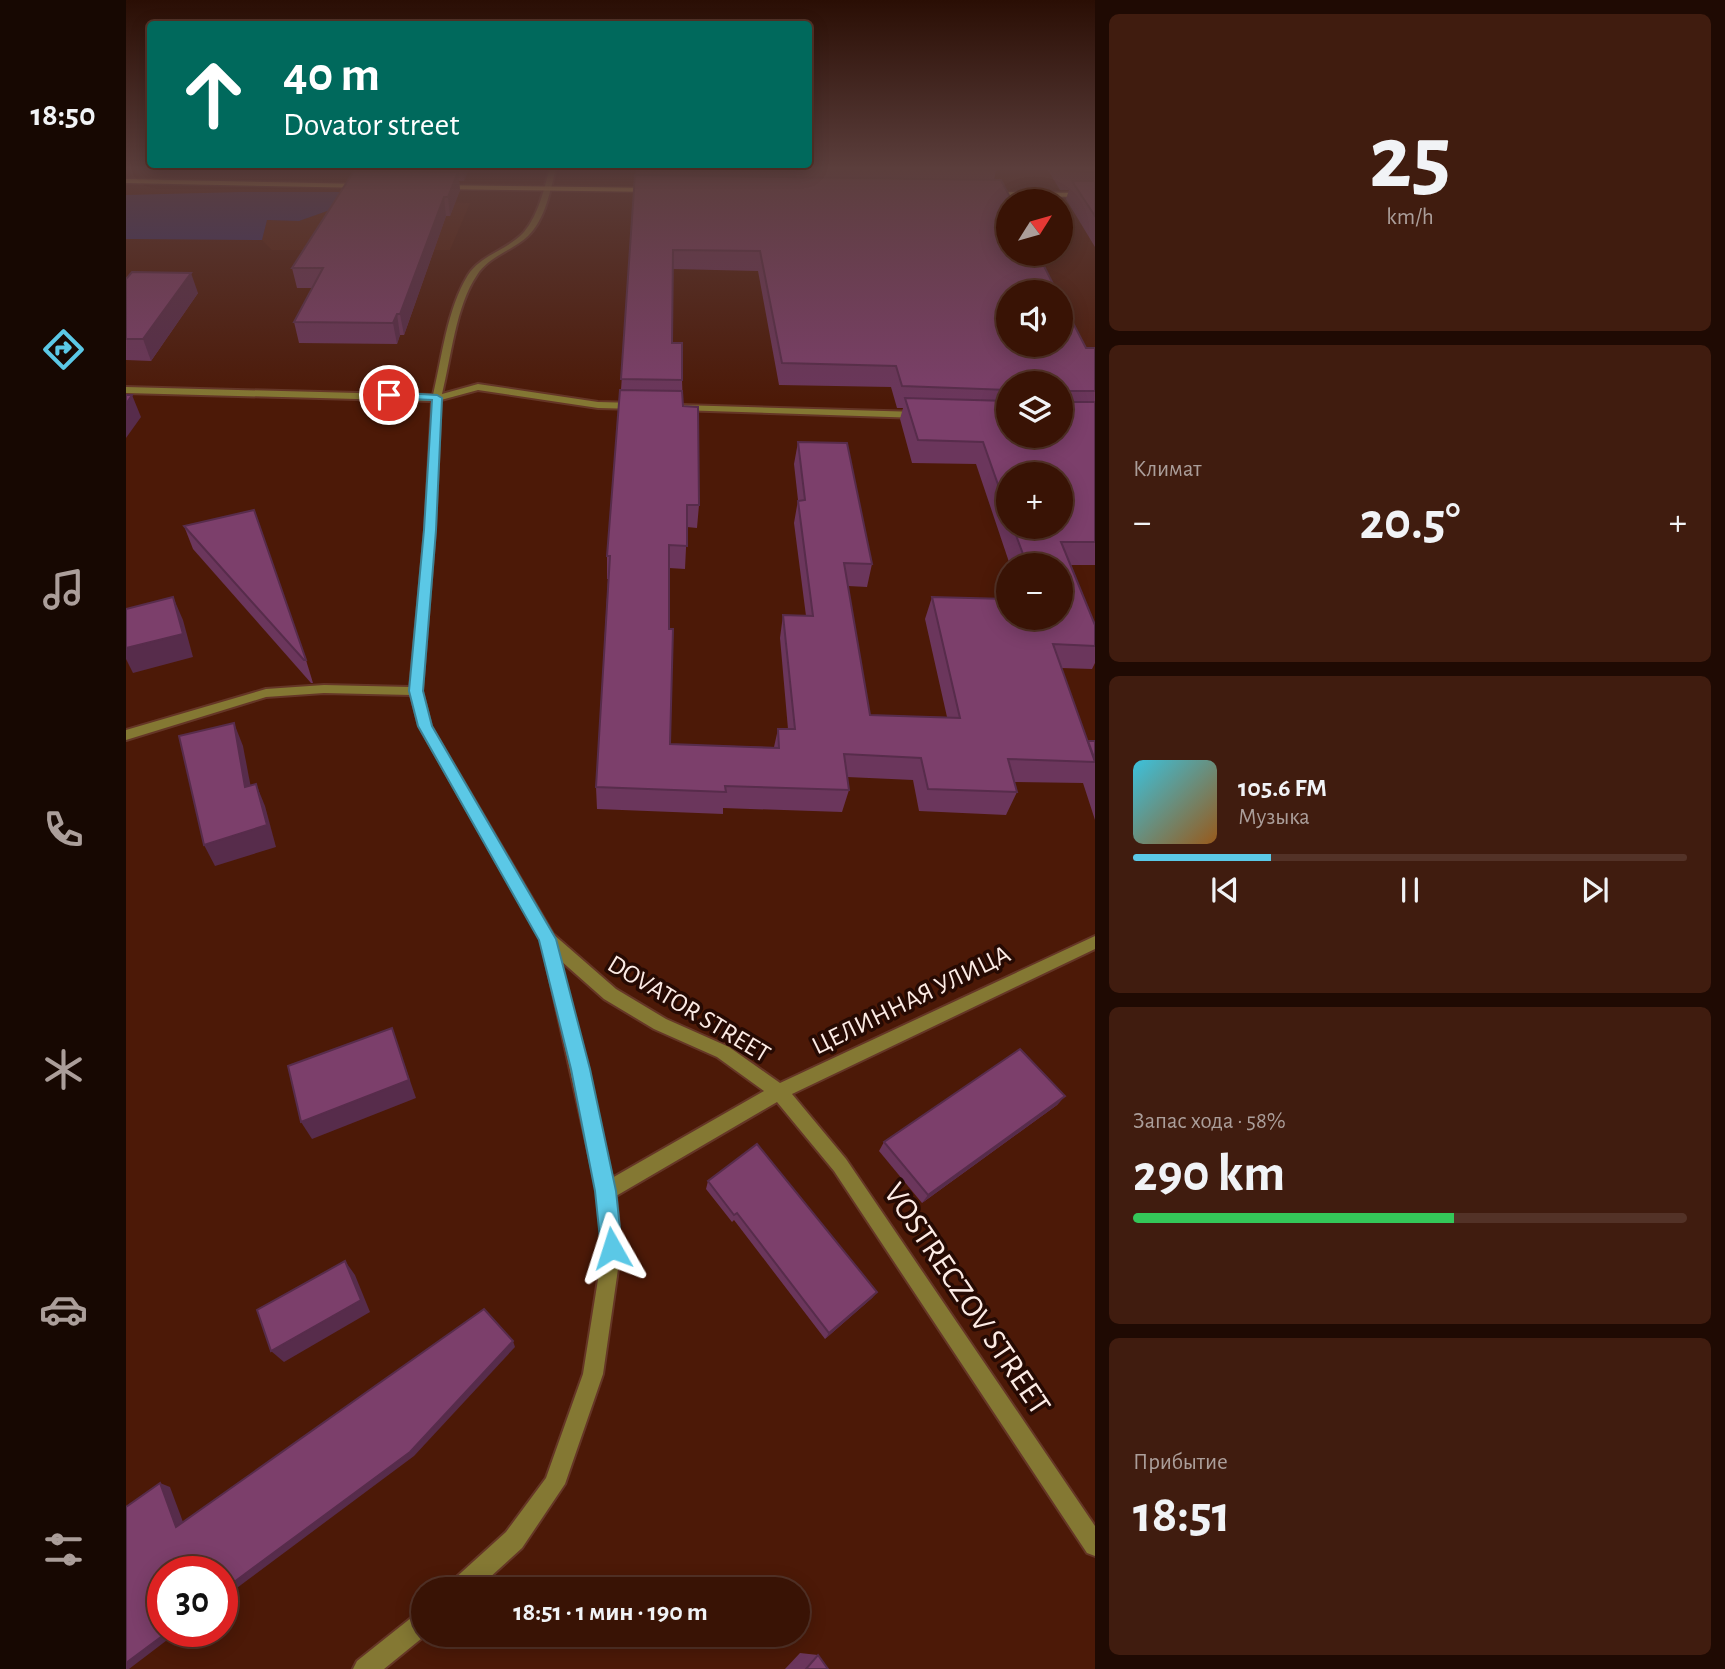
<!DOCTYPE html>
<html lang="ru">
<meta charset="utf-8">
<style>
:root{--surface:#391305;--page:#401c0f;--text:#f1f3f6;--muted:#ab9e9a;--line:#533227;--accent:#5bc8e6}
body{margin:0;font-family:"Alegreya Sans",sans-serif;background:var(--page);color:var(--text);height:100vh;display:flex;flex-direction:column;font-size:26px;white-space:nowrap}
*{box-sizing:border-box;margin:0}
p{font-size:23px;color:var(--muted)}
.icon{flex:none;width:38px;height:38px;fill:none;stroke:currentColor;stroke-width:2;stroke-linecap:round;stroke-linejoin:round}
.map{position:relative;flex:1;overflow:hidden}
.panel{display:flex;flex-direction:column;gap:14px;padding:14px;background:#1f0a03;width:630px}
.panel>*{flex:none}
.hud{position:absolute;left:21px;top:21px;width:665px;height:147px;border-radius:7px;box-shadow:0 4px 18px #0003,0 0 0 2px var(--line);background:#00695c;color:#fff;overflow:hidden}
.needle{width:46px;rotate:53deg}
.tools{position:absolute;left:870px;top:189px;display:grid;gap:14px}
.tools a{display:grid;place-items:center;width:77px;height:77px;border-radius:50%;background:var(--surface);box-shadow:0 4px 18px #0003,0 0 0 2px var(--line);font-size:35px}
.speed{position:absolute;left:21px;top:1556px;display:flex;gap:14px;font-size:35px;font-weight:700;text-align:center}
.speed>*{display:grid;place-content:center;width:91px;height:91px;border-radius:50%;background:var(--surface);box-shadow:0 4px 18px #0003,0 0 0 2px var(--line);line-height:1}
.speed .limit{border:10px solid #d22;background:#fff;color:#111}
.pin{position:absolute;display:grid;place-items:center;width:60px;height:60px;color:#fff;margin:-30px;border:4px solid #fff;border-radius:50%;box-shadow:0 2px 7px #0007}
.me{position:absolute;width:77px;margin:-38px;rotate:354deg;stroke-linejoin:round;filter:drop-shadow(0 0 5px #0008)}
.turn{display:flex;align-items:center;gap:24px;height:147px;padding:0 21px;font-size:32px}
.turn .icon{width:91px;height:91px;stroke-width:2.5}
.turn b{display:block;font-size:49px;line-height:60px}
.big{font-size:52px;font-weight:700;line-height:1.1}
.panel .card{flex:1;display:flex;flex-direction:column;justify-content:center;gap:10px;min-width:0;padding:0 24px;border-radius:10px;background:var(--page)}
.panel .dial{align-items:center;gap:0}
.dial b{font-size:91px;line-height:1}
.song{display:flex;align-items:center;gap:21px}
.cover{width:84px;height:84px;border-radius:10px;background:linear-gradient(135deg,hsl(190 70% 55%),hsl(30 70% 35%))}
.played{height:7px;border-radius:4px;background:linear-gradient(90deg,var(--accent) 25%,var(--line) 25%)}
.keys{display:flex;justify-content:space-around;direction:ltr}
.heat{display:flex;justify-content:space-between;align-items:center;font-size:38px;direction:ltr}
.charge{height:10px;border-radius:5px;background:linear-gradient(90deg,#34c759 58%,var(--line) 0)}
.trip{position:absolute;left:285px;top:1577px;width:399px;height:70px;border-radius:35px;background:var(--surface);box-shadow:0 4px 18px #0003,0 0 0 2px var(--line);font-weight:700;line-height:70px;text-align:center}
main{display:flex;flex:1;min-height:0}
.tabs{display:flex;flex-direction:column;width:126px;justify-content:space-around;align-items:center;background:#170802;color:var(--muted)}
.tabs .icon{width:49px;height:49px}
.tabs .on{color:var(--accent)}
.tabs b{font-size:32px;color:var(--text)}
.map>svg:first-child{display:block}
.built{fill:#571f0a}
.green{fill:#323176}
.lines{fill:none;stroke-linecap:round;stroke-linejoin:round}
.minor-casing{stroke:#653626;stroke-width:4}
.primary-casing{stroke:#653626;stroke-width:3}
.minor{fill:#847833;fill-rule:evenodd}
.primary{fill:#d8c450;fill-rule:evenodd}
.wall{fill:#6b365c;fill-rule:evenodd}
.shaded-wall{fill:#572c4b}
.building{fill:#7c3f6b;stroke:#572c4b;stroke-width:2}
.route{fill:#5bc8e6;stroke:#3b8296;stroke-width:2}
.labels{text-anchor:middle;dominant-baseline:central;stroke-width:7;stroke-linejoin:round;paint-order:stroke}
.street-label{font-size:26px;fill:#fcebe5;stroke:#260a03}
.near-street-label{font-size:32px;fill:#fcebe5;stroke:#260a03}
</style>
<main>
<nav class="tabs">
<b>18:50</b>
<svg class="icon on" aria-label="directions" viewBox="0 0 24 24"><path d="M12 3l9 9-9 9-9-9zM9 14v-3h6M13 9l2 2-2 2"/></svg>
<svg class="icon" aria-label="music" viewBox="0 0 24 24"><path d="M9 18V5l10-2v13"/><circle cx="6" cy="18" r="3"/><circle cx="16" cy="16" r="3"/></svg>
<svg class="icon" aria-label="phone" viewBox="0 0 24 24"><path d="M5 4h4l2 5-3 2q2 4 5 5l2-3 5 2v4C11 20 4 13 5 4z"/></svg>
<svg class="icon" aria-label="climate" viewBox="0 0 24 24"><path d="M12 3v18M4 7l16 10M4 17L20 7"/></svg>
<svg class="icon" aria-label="car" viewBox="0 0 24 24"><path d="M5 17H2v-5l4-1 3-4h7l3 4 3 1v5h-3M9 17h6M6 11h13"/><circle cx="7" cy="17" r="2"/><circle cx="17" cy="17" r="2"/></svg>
<svg class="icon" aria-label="filters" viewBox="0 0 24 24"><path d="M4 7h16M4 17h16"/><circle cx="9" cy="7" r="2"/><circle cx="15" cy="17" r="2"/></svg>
</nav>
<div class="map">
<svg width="969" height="1669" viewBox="0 0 969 1669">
<rect width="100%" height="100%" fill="#4c1907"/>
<!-- built -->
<path class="built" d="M 235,199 L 344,203 L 324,250 L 146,250 L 136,240 L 141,220 L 173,221 Z"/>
<!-- green -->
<path class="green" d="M 115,192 L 234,192 L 235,199 L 173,221 L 141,220 L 136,240 L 0,239 L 0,195 Z"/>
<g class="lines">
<defs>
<g id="minor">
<path d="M 424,167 L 430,167 C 425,189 419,220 402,236 C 386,251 363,256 351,275 C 330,305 325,358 316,394 L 352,384 L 472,402 L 510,403 L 515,406 L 510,409 L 472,408 L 352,390 L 315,400 L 309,530 L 296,691 L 305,726 L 427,934 L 490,989 L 540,1019 L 603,1047 L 654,1083 L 969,936 L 969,949 L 666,1094 L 720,1159 L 969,1526 L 969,1556 L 961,1553 L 708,1171 L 651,1102 L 490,1196 L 495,1248 L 477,1374 L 439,1484 L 396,1548 L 351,1589 L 323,1589 L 326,1581 L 380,1532 L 420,1478 L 457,1374 L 477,1248 L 471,1191 L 415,940 L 293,726 L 285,695 L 198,693 L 140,697 L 0,740 L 0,730 L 140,689 L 198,685 L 284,687 L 299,530 L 306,401 L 0,393 L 0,387 L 307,395 C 316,357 321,309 342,275 C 356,254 382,250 398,232 C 413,214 418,189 424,167 ZM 434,960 L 478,999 L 528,1029 L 591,1057 L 638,1091 L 486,1178 Z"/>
<path d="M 555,405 L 793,412 L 798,415 L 793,418 L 552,410 L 550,408 Z"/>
<path d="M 298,1611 L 298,1634 L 301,1634 L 258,1669 L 227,1669 L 231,1661 L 290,1614 Z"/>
</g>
<g id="primary">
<path d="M 0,179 L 241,184 L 245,186 L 241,188 L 0,183 Z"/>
<path d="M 308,185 L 532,188 L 536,190 L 532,192 L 311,189 Z"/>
<path d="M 858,192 L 969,193 L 969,197 L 861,196 Z"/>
</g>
</defs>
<!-- minor casing -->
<use href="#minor" class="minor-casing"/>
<!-- primary casing -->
<use href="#primary" class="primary-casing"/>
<!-- minor -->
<use href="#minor" class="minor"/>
<!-- primary -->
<use href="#primary" class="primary"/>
</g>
<!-- wall -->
<g class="wall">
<path d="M 234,167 L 344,167 L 338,181 L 333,181 L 334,190 L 324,216 L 320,216 L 278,335 L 274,335 L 271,344 L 173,343 L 168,322 L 186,288 L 171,288 L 166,268 L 235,171 Z"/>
<path d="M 510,167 L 868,167 L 870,170 L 868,180 L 960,348 L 969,348 L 969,565 L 945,565 L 969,625 L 969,663 L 966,669 L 935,668 L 962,742 L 969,741 L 969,820 L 957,783 L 888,782 L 891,792 L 880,815 L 793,811 L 787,780 L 721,777 L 723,790 L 716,812 L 597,808 L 597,814 L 471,809 L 470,787 L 482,579 L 481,579 L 481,556 L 495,390 ZM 547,269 L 632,271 L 653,385 L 765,387 L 771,408 L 777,408 L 774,419 L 786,463 L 850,464 L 884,565 L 934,565 L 934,618 L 806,597 L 799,619 L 821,717 L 744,715 L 722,586 L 741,587 L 746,564 L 672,442 L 668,464 L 672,500 L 668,523 L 680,616 L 657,615 L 654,638 L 662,729 L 652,729 L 648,747 L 544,744 L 543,568 L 559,569 L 561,527 L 571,528 L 573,505 L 557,406 L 556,380 L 546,343 ZM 882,383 L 934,383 L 882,436 ZM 882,474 L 934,527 L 882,527 Z"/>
<path d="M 920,167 L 969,167 L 969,247 L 940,199 L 943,190 L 934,190 Z"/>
<path d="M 0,279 L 72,293 L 25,361 L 0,360 Z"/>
<path d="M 58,526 L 180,660 L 187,683 L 185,683 L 67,549 Z"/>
<path d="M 939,1096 L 931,1105 L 796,1203 L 753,1151 L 758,1142 Z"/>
<path d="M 582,1181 L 751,1292 L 746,1298 L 699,1339 L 608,1220 L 606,1222 L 580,1189 Z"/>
<path d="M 674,1653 L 692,1655 L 702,1669 L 659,1669 Z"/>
</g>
<!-- shaded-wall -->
<g class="shaded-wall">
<path d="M 337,167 L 344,167 L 338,181 Z"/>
<path d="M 332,172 L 334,190 L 324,216 L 322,197 Z"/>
<path d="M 318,197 L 320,216 L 278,335 L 274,314 Z"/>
<path d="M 65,273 L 72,293 L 25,361 L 17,339 Z"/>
<path d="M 271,314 L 274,335 L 271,344 L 267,323 Z"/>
<path d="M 6,395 L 15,417 L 0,438 L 0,404 Z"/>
<path d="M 47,597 L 57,620 L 67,657 L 7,673 L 0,659 L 0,648 Z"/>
<path d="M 108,723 L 117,746 L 129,809 L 119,787 Z"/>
<path d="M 130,784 L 139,806 L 150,847 L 89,866 L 78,845 Z"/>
<path d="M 266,1028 L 290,1098 L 186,1139 L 175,1122 Z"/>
<path d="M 939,1096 L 931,1105 L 796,1203 L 802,1195 Z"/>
<path d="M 219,1261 L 229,1275 L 244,1312 L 158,1362 L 145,1351 Z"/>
<path d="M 751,1292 L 746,1298 L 699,1339 L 703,1333 Z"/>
<path d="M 387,1341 L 389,1347 L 288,1456 L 96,1599 L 96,1591 Z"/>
<path d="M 34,1483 L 44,1487 L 60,1530 L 50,1527 Z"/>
<path d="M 43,1631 L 53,1631 L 3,1669 L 0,1669 L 0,1663 Z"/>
</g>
<!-- building -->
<g class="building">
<path d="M 619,167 L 868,167 L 870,170 Z"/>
<path d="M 937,167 L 969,167 L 969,172 L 940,171 Z"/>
<path d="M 228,171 L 332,172 L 322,197 L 318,197 L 274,314 L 271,314 L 267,323 L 168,322 L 197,268 L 166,268 Z"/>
<path d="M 509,175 L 875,180 L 886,201 L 882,201 L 882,254 L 912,254 L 931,292 L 882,292 L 882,345 L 934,345 L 934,298 L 960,348 L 969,348 L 969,391 L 942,391 L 939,393 L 942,402 L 969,402 L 969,542 L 935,542 L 969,625 L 969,646 L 927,644 L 969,762 L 882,759 L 891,792 L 802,789 L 795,758 L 718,754 L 723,790 L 599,786 L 600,792 L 470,787 L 484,556 L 481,556 L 494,390 L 556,391 L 557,406 L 572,407 L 573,505 L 561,505 L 561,546 L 543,545 L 543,629 L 547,629 L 544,744 L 653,748 L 652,729 L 669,729 L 657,615 L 687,616 L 672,501 L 679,500 L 672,442 L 721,443 L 746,564 L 718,563 L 744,715 L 834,718 L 806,597 L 882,599 L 882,618 L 934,618 L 934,565 L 901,565 L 887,527 L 934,527 L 934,474 L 882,474 L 882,513 L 857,442 L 792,440 L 779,398 L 882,401 L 882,436 L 934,436 L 934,383 L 882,383 L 882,390 L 776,386 L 770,366 L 656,363 L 634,251 L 547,250 L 546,343 L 556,343 L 556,380 L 495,379 Z"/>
<path d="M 946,181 L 969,181 L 969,216 Z"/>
<path d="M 6,272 L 65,273 L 17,339 L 0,339 L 0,279 Z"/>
<path d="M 0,395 L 6,395 L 0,404 Z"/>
<path d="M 128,510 L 180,660 L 178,660 L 58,526 Z"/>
<path d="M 47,597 L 57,634 L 0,648 L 0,609 Z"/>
<path d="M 108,723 L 119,787 L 130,784 L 141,825 L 78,845 L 53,736 Z"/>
<path d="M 962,741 L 969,741 L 969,760 Z"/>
<path d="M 266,1028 L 283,1080 L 175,1122 L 162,1066 Z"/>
<path d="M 894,1049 L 939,1096 L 802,1195 L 758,1142 Z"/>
<path d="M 631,1144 L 751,1292 L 703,1333 L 611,1213 L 608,1215 L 582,1181 Z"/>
<path d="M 219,1261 L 235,1300 L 145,1351 L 131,1310 Z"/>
<path d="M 358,1309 L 387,1341 L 284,1452 L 96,1591 L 96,1572 L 37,1572 L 37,1631 L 43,1631 L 0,1663 L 0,1507 L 34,1483 L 50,1527 Z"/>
<path d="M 692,1655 L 702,1669 L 680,1669 Z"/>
</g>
<!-- sky -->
<linearGradient id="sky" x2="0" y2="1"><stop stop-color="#2a0e04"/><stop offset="0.42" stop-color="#5b3e3c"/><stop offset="1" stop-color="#5b3e3c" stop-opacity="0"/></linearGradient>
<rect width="969" height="401" fill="url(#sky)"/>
<!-- route -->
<path class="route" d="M 260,392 L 311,395 L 316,398 L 310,530 L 297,691 L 306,726 L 430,939 L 464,1069 L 490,1191 L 496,1248 L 493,1256 L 486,1259 L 478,1256 L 475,1248 L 469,1191 L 445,1069 L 413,940 L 292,726 L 283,691 L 298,530 L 306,400 L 263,398 Z"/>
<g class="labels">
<!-- street labels -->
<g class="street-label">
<text transform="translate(785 1000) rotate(-26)">ЦЕЛИННАЯ УЛИЦА</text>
<text transform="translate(563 1009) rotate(31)">DOVATOR STREET</text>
</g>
<!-- near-street labels -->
<g class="near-street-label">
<text transform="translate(841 1299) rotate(56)">VOSTRECZOV STREET</text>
</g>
</g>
</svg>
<div class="tools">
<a><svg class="needle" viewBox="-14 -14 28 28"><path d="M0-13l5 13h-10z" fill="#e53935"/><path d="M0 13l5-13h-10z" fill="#ab9e9a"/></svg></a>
<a><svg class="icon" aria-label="sound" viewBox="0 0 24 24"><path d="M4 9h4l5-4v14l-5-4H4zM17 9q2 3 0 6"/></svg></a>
<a><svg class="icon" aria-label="layers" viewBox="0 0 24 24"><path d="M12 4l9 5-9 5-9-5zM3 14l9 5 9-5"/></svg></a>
<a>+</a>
<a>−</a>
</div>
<div class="speed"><div class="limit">30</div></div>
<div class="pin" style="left:263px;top:395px;background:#d93025"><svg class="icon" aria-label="arrive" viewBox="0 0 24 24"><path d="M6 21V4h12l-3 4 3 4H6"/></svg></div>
<svg class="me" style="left:486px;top:1248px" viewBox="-20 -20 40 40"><path d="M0-17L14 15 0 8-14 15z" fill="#5bc8e6" stroke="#fff" stroke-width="4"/></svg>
<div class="trip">18:51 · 1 мин · 190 m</div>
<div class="hud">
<div class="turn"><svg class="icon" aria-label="ahead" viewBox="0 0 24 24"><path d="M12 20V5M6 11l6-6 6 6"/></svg><div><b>40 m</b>Dovator street</div></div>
</div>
</div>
<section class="panel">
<div class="card dial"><b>25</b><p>km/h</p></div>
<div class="card"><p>Климат</p>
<div class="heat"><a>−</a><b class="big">20.5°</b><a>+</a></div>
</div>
<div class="card">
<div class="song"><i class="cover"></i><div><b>105.6 FM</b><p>Музыка</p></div></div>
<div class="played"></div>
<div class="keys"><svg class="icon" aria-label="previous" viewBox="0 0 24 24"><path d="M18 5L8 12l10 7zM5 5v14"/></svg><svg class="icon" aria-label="pause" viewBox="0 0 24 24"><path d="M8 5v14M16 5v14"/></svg><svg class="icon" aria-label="next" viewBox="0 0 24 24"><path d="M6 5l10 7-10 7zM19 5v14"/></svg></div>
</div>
<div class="card"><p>Запас хода · 58%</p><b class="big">290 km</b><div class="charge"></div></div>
<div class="card"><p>Прибытие</p><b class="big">18:51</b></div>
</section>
</main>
